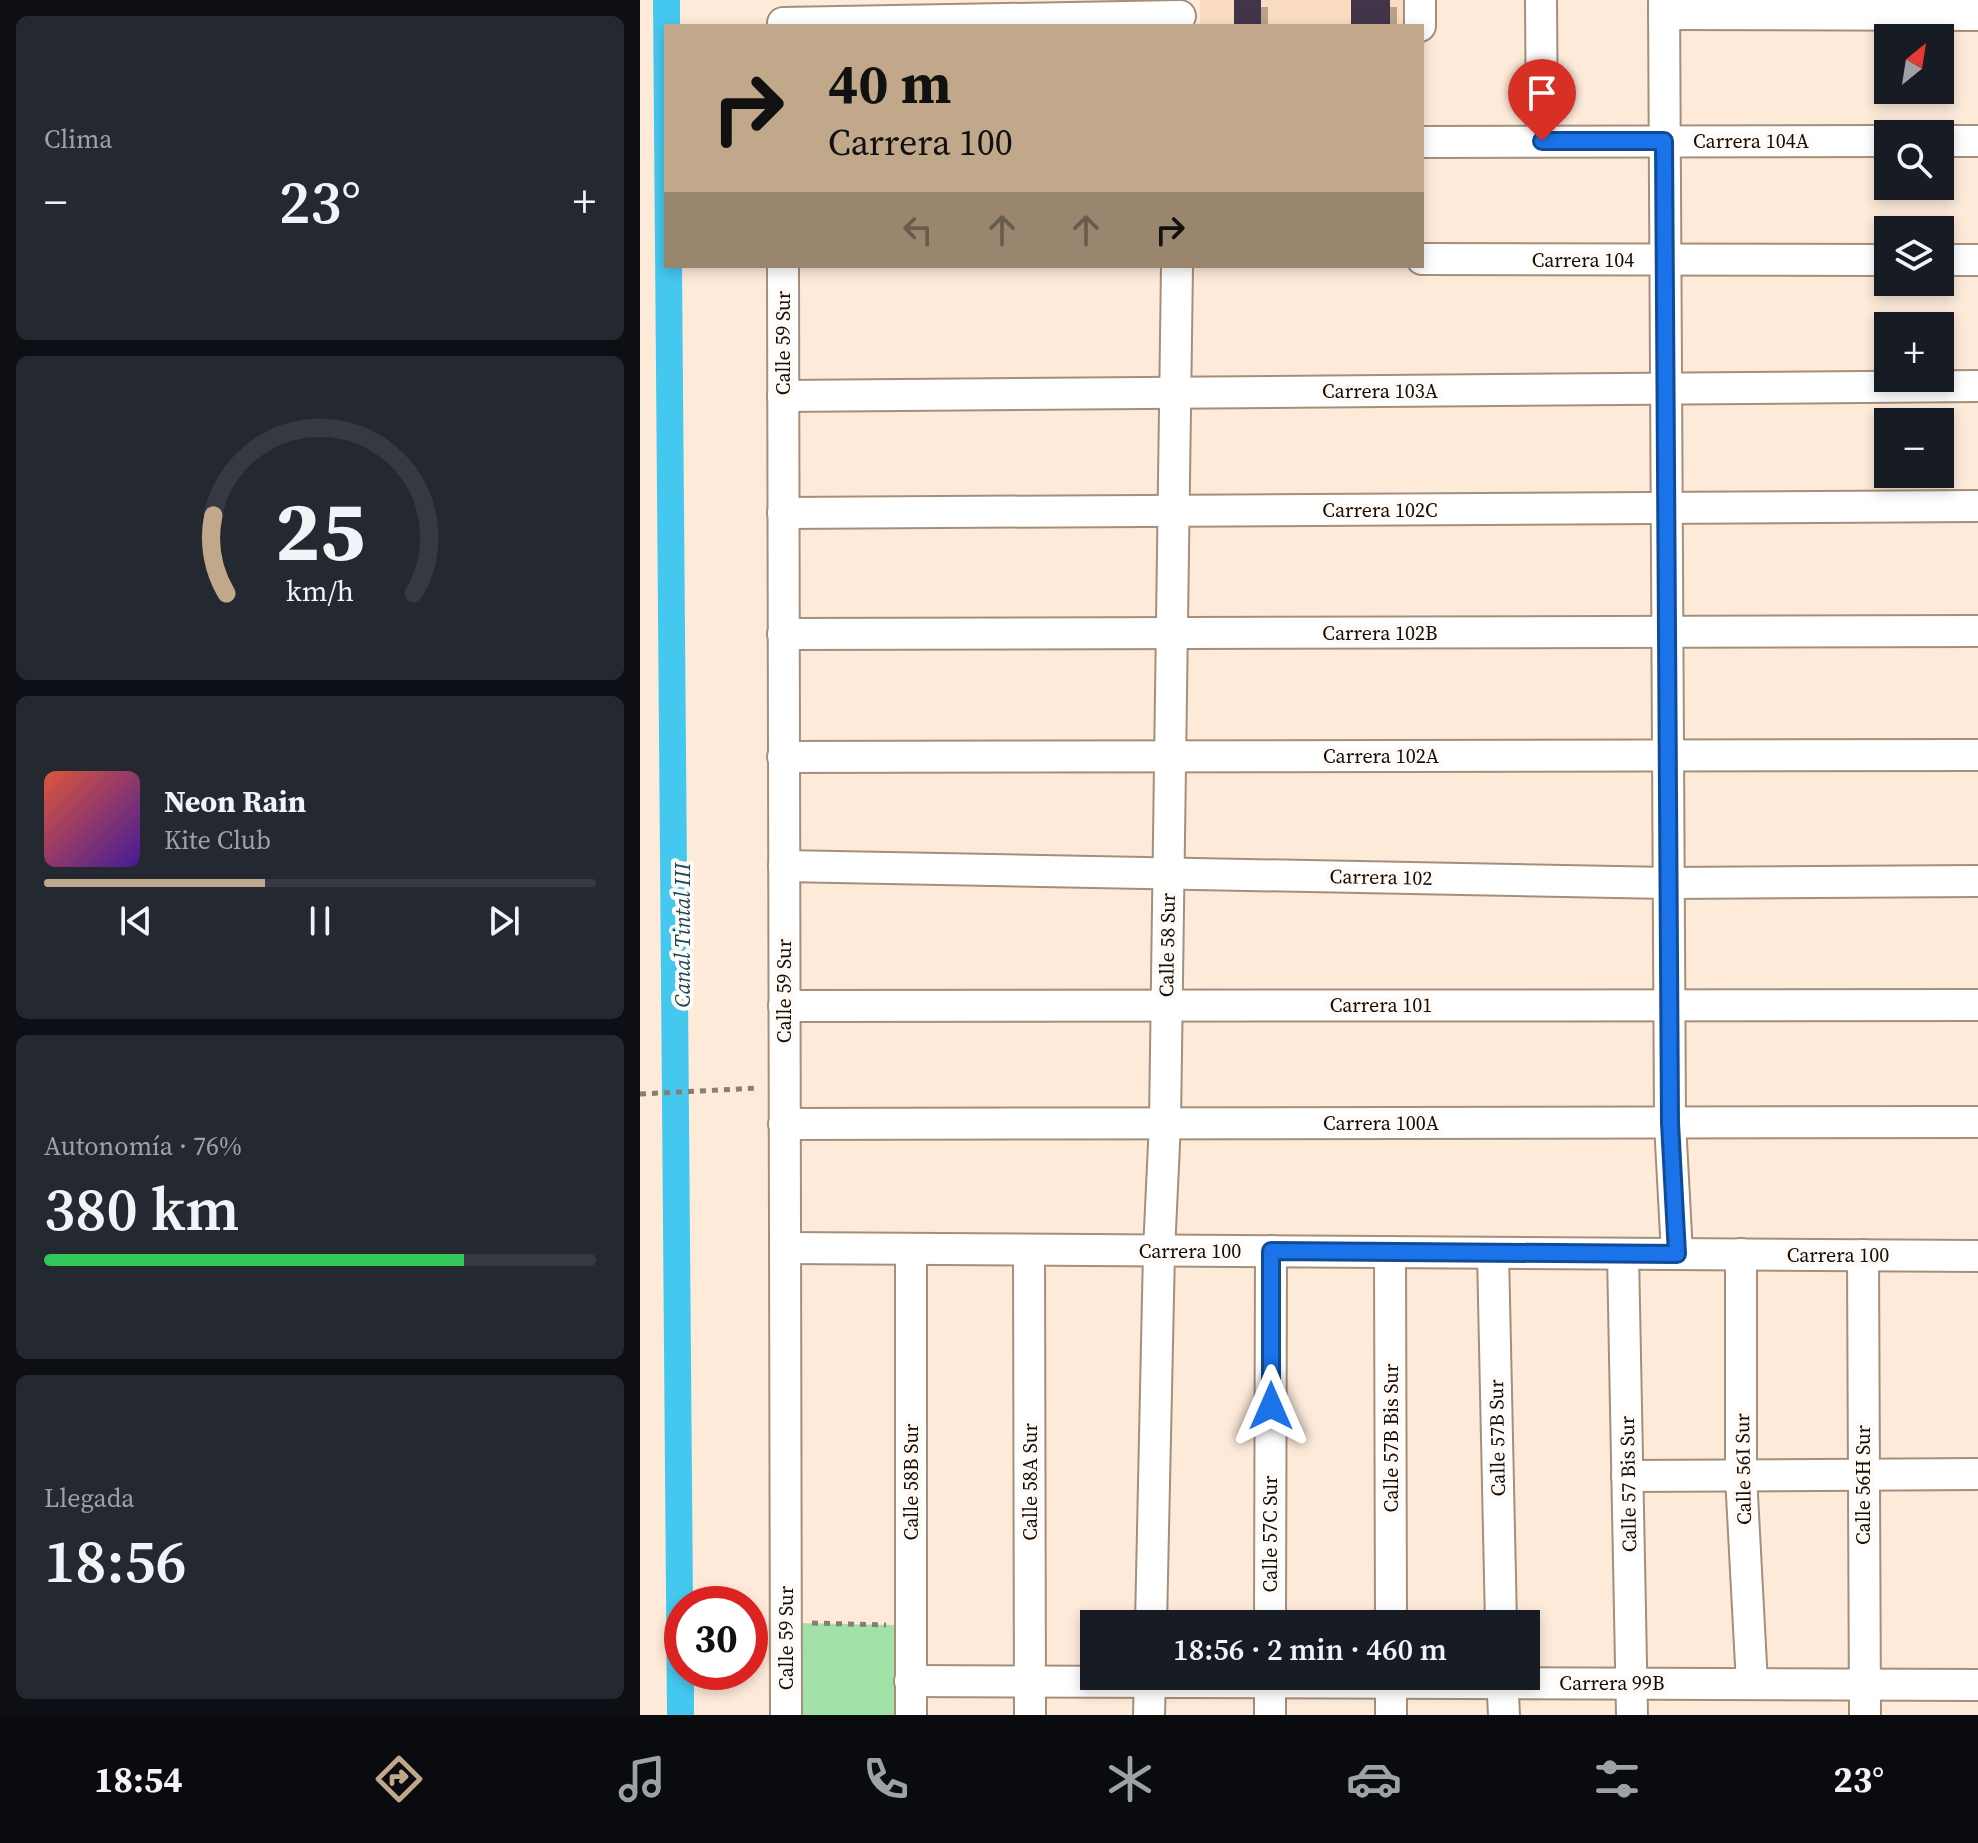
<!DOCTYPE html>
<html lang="es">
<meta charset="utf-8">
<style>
:root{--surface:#171b24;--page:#242831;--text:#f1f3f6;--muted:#9ea1a6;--line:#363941;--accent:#c1a88a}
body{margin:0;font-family:"Source Serif 4",serif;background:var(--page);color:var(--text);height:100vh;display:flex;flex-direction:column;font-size:30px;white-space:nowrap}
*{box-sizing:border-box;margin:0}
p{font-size:26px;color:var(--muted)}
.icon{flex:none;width:44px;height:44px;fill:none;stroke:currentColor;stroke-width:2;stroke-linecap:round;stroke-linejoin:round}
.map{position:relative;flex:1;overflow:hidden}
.side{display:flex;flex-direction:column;gap:16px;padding:16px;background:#0d0f14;width:640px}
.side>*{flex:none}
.guide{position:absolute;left:24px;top:24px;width:760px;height:244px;border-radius:0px;box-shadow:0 4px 12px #0003;background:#c1a88a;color:#111;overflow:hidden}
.needle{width:52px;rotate:30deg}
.controls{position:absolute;left:1234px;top:24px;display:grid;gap:16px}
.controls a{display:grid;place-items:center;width:80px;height:80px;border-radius:0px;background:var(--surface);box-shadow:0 4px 12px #0003;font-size:40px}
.speed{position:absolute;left:24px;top:1586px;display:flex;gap:16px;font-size:40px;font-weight:700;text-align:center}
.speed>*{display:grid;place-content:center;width:104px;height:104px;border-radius:50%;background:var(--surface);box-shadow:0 4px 12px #0003;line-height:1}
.speed .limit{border:12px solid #d22;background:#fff;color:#111}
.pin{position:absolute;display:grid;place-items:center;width:68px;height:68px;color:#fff;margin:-82px -34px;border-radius:50% 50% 50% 0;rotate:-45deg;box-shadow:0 0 8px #0007}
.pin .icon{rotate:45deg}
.me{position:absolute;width:88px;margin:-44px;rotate:0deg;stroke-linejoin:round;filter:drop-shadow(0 0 6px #0008)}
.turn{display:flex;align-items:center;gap:28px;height:168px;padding:0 32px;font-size:36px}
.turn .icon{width:104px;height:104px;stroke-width:2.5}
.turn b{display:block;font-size:56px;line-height:68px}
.lanes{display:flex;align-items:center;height:76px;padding:0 32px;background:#0003;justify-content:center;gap:40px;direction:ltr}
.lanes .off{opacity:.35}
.big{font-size:60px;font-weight:600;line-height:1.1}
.side .tile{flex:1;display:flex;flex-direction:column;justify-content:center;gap:12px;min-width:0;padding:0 28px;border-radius:12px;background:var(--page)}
.side .dial{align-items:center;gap:0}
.dial svg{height:208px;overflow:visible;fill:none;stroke:var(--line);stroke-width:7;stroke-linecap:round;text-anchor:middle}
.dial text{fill:var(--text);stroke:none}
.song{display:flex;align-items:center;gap:24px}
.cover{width:96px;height:96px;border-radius:12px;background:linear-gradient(135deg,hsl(10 70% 55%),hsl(260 70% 35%))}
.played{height:8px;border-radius:4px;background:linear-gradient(90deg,var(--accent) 40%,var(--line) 40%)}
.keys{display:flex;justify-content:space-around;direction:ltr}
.heat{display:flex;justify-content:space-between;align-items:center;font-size:44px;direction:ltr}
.charge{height:12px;border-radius:6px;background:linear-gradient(90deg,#34c759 76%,var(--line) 0)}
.trip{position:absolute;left:440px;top:1610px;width:460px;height:80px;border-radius:0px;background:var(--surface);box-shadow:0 4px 12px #0003;font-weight:600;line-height:80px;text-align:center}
.tabs{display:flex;height:128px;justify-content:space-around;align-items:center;background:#090b0e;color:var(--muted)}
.tabs .icon{width:56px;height:56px}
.tabs .selected{color:var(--accent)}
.tabs b{font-size:36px;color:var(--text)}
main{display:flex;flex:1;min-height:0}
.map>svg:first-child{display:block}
.built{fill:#faddc1}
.green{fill:#a2e1a7}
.water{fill:#45c8ef}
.building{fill:#433549;filter:url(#shadow)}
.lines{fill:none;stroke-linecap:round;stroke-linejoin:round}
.street-casing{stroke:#a58f7b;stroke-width:34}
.path{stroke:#8a7d71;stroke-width:5;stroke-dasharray:6 6;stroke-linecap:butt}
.street{stroke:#fff;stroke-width:30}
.route-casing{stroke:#114b97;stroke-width:20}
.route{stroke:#1a73e8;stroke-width:14}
.labels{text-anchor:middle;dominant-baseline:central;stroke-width:8;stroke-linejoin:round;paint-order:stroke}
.street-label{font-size:20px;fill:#150e07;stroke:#fffaf6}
.water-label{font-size:22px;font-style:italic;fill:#124959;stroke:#fffaf6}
</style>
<main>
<section class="side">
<div class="tile"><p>Clima</p>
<div class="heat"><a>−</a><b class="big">23°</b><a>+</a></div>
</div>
<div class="tile dial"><svg viewBox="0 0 100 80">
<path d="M14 69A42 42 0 1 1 86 69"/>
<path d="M14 69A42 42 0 0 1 9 39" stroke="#c1a88a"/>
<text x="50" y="56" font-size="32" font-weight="700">25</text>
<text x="50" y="72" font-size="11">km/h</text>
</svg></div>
<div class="tile">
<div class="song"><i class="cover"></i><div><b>Neon Rain</b><p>Kite Club</p></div></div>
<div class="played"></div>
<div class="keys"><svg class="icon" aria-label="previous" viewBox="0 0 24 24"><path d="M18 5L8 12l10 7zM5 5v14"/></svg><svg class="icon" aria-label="pause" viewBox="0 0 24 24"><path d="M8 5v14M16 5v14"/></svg><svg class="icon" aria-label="next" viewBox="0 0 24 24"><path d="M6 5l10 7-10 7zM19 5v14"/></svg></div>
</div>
<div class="tile"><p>Autonomía · 76%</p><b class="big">380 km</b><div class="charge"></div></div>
<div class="tile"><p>Llegada</p><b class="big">18:56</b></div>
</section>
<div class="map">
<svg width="1338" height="1715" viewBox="0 0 1338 1715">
<defs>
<filter id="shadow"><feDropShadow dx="7" dy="7" stdDeviation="0" flood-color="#0004"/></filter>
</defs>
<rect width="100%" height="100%" fill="#fdead9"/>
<!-- built -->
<rect class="built" x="560" y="0" width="206" height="26"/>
<!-- green -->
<path class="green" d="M 159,1623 L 255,1625 L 254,1715 L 158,1715 Z"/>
<!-- water -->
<path class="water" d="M 13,0 L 40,0 L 40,26 L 26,26 L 26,266 L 42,266 L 53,1604 L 42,1604 L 42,1672 L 54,1672 L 54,1715 L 27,1715 Z"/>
<!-- building -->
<g class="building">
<rect x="594" y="0" width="27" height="26"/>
<rect x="711" y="0" width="39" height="26"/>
</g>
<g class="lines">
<defs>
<g id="street">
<path d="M 780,0 L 780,26"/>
<path d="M 901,0 L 902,141"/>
<path d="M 1024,0 L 1030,1123 L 1037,1254"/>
<path d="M 1024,14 L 1338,15"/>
<path d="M 143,23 L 540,16"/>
<path d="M 1300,141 L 1338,141"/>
<path d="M 782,142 L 1248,141"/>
<path d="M 782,259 L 1248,260"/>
<path d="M 1300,260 L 1338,260"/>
<path d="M 143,266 L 146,1715"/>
<path d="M 143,396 L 1338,386"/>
<path d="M 143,513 L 1338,506"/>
<path d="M 143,634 L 1338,631"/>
<path d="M 143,757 L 1338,755"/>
<path d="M 144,866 L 1028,883 L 1338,881"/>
<path d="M 144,1006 L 1338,1005"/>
<path d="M 144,1124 L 1338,1122"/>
<path d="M 146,1248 L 1338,1256"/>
<path d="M 389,1250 L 390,1715"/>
<path d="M 750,1252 L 751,1624"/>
<path d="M 853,1253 L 861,1624"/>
<path d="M 983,1254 L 992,1715"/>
<path d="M 1101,1254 L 1101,1476 L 1112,1684"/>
<path d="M 1223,1255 L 1225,1715"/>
<path d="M 987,1476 L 1338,1474"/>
<path d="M 511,1624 L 519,1251 L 525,1123 L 537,266"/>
<path d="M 630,1624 L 631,1251"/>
<path d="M 751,1676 L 751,1715"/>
<path d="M 862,1676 L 864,1715"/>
<path d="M 270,1681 L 1338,1685"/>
<path d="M 271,1715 L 271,1249"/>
<path d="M 509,1715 L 510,1676"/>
<path d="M 630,1715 L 630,1676"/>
</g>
</defs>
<!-- street casing -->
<use href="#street" class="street-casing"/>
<!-- path -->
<g class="path">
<path d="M 0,1094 L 119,1088"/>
<path d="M 172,1623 L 246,1625"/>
</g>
<!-- street -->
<use href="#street" class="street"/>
</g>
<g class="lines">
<defs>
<path id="route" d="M 631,1406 L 631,1251 L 1037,1254 L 1030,1123 L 1024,141 L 902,141"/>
</defs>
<!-- route casing -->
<use href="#route" class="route-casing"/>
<!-- route -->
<use href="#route" class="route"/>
</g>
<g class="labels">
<!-- street labels -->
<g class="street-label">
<text x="1111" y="141">Carrera 104A</text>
<text x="943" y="260">Carrera 104</text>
<text transform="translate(143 343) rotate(-90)">Calle 59 Sur</text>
<text x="740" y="391">Carrera 103A</text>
<text x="740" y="510">Carrera 102C</text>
<text x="740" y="633">Carrera 102B</text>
<text x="741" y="756">Carrera 102A</text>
<text transform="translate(741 877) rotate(1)">Carrera 102</text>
<text transform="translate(527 945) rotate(-89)">Calle 58 Sur</text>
<text transform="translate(144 991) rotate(-90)">Calle 59 Sur</text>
<text x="741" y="1005">Carrera 101</text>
<text x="741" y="1123">Carrera 100A</text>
<text x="550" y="1251">Carrera 100</text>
<text x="1198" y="1255">Carrera 100</text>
<text transform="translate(751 1438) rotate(-90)">Calle 57B Bis Sur</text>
<text transform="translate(857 1438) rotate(-91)">Calle 57B Sur</text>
<text transform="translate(1103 1469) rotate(-91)">Calle 56I Sur</text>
<text transform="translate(271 1482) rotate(-90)">Calle 58B Sur</text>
<text transform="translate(390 1482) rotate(-90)">Calle 58A Sur</text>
<text transform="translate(988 1484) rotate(-91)">Calle 57 Bis Sur</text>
<text transform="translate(1223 1485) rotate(-90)">Calle 56H Sur</text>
<text transform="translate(630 1534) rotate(-90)">Calle 57C Sur</text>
<text transform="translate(146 1638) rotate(-90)">Calle 59 Sur</text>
<text x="972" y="1683">Carrera 99B</text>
</g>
<!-- water labels -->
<g class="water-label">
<text transform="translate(42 935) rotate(-90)">Canal Tintal III</text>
</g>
</g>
</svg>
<div class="controls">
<a><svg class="needle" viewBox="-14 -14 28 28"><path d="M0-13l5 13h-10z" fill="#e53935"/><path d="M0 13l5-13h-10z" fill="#9ea1a6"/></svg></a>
<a><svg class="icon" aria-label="search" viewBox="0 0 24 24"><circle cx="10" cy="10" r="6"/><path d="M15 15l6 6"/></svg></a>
<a><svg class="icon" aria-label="layers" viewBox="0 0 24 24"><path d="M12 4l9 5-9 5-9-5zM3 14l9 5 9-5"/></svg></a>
<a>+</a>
<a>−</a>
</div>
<div class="speed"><div class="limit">30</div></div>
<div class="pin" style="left:902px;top:141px;background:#d93025"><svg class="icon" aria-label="arrive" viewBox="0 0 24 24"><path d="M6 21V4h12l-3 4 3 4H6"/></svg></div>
<svg class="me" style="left:631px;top:1406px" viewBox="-20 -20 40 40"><path d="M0-17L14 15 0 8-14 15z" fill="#1a73e8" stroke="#fff" stroke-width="4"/></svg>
<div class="trip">18:56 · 2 min · 460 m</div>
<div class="guide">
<div class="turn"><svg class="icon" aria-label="right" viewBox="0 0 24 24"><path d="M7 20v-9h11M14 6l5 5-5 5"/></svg><div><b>40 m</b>Carrera 100</div></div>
<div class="lanes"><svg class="icon off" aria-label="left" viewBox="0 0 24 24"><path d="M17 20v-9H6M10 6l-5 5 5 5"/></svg><svg class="icon off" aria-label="ahead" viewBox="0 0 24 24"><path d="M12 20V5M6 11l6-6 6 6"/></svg><svg class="icon off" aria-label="ahead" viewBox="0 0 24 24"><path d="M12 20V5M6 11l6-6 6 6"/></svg><svg class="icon" aria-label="right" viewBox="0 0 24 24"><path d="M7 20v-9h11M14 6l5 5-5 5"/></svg></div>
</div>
</div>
</main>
<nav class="tabs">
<b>18:54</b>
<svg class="icon selected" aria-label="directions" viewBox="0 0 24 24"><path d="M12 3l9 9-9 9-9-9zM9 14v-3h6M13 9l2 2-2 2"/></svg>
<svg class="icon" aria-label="music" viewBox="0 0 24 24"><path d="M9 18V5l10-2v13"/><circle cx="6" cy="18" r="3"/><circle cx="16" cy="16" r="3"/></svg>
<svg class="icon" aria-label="phone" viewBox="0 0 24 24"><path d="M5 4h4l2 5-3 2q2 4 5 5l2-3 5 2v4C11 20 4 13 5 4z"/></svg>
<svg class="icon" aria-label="climate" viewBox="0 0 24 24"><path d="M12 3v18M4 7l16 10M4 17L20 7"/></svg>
<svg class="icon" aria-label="car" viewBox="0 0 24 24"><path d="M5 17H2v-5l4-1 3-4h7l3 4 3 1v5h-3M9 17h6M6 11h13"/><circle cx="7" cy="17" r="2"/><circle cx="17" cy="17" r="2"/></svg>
<svg class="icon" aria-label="filters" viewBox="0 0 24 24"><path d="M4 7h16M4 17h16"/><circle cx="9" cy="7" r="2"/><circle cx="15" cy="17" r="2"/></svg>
<b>23°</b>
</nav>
